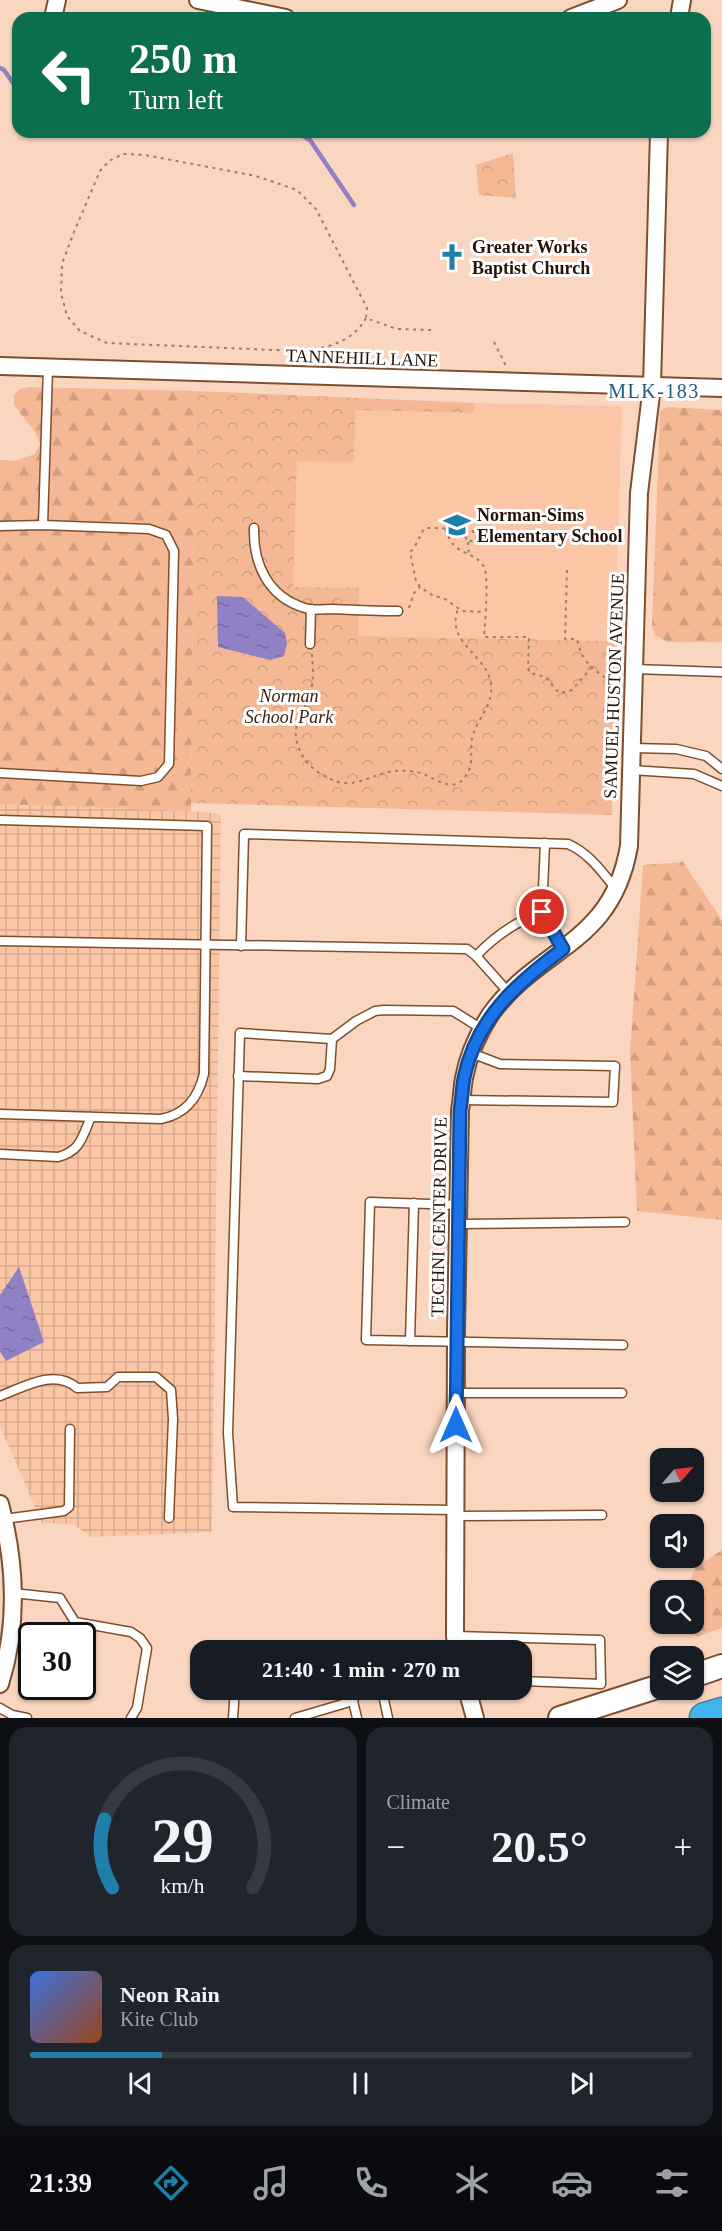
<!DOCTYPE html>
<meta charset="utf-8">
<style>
:root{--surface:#171b24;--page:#20242c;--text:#f1f3f6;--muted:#9ea1a6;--line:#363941;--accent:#1d7faa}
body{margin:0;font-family:Georgia,serif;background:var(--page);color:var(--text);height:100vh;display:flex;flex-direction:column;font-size:22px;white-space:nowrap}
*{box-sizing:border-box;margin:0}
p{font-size:20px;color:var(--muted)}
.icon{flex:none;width:33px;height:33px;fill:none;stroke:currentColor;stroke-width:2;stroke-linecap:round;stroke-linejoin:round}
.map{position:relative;height:1718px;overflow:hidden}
.side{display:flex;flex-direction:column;gap:9px;padding:9px;background:#0d0f14;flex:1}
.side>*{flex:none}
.banner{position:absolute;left:12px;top:12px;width:699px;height:126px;border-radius:18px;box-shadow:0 2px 4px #0004;background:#0b6e4f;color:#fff;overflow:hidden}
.needle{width:39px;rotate:62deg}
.buttons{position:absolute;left:650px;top:1448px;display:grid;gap:12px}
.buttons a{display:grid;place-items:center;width:54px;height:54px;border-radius:12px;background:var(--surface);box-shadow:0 2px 4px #0004;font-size:30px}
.speed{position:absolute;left:18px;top:1622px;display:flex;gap:12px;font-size:30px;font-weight:700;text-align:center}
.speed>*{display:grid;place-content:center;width:78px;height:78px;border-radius:50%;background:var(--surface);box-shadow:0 2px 4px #0004;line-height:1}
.speed .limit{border:3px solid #111;border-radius:9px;background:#fff;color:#111}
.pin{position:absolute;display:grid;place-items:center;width:51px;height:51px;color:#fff;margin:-26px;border:3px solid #fff;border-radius:50%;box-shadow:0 2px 6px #0007}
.me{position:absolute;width:66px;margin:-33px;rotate:0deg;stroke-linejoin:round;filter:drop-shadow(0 0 4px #0008)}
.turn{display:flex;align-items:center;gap:21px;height:126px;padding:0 18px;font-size:27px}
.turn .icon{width:78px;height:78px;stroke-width:2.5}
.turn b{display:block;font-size:42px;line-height:51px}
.big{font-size:45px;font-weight:800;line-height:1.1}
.side .tile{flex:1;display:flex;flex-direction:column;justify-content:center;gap:9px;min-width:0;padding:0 21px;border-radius:18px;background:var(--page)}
.side .dial{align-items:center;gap:0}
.dial svg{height:156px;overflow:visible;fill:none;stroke:var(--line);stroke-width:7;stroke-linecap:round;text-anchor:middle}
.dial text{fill:var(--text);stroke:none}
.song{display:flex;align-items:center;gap:18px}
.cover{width:72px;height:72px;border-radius:9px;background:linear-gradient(135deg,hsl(220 70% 55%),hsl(20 70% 35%))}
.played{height:6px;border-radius:3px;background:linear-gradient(90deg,var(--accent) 20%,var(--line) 20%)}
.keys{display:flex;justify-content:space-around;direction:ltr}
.heat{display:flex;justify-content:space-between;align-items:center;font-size:33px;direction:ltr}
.side .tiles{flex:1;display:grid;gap:9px;grid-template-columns:1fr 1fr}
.tile:last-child{grid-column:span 2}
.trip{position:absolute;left:190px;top:1640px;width:342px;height:60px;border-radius:18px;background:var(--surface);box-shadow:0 2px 4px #0004;font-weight:800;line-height:60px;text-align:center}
.tabs{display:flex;height:96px;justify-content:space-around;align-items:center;background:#090b0e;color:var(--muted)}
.tabs .icon{width:42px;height:42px}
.tabs .selected{color:var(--accent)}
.tabs b{font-size:27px;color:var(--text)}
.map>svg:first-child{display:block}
.built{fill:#fac6a6}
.industrial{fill:url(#industrial-grid)}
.forest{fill:url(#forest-firs)}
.park{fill:url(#park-crowns)}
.water{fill:url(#water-ripples)}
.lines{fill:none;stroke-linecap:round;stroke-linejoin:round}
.stream{stroke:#9081c4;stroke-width:4.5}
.lane-casing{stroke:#7f4e2c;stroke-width:11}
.street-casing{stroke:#7f4e2c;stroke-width:20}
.secondary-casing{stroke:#7f4e2c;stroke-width:26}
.highway-casing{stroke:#377c9c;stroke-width:33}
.path{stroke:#9a7d6b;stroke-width:2;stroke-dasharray:3 4.5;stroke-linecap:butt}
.lane{stroke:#fff;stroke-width:8}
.street{stroke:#fff;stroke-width:16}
.secondary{stroke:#fff;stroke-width:22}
.highway{stroke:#40b5ed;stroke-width:30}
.route-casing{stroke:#114b97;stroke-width:15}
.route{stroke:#1a73e8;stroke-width:10}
.labels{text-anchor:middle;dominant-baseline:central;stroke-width:6;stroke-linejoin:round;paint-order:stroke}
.poi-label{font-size:18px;font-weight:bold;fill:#271305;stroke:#fff;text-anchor:start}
.street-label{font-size:18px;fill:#271305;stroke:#fff}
.park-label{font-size:18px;font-style:italic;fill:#3d210e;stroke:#fff}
.neighbourhood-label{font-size:20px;letter-spacing:1.5px;fill:#1c5c7a;stroke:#fff}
</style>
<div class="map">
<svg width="722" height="1718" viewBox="0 0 722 1718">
<defs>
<pattern id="industrial-grid" width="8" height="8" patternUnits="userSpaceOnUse" patternTransform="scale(1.5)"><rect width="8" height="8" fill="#fac6a6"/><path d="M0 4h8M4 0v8" fill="none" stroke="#d6a98d"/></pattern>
<pattern id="forest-firs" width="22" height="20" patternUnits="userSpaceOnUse" patternTransform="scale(1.5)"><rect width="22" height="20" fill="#f4b994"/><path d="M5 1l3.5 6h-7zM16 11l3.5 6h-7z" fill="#d19e7e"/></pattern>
<pattern id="park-crowns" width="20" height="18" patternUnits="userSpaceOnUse" patternTransform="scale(1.5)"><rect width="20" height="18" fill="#f4b994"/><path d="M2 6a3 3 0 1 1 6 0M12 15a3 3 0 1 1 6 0" fill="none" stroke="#d19e7e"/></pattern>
<pattern id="water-ripples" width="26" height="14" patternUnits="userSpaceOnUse" patternTransform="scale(1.5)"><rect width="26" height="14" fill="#9081c4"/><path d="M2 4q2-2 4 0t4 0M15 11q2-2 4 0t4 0" fill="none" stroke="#76689d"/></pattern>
</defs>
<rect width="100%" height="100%" fill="#fad6c0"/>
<!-- built -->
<path class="built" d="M 475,403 L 622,406 L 615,641 L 358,636 L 293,587 L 297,461 L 354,410 L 474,413 Z"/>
<!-- industrial -->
<path class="industrial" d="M 0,804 L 191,811 L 221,814 L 212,1532 L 91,1537 L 73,1524 L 42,1523 L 0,1426 Z"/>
<!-- forest -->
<g class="forest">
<path d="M 30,387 L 195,391 L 191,811 L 0,804 L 0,460 L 14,461 L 35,454 L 40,444 L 35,432 L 14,405 L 14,395 L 20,389 Z"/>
<path d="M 668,407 L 722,410 L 722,642 L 668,642 L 656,636 L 652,627 L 660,411 Z"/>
<path d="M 683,862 L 722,920 L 722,1220 L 637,1211 L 630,1052 L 643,865 Z"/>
<path d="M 722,1550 L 722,1628 L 697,1637 L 685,1624 L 693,1623 L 693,1590 L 686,1590 L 695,1568 Z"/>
</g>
<!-- park -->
<g class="park">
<path d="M 513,153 L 516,198 L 479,195 L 476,165 Z"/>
<path d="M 195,391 L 475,403 L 474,413 L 355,410 L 354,462 L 297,461 L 293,587 L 359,588 L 358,636 L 615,641 L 612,815 L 191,803 Z"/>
</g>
<!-- water -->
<g class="water">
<path d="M 217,596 L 243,597 L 285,633 L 287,643 L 284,656 L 270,660 L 218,647 Z"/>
<path d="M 19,1267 L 44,1342 L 6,1361 L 0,1352 L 0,1295 Z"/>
</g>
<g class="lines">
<!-- stream -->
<g class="stream">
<path d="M 0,68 L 4,70 L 18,90"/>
<path d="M 297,132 L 310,140 L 354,205"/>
</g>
<defs>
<g id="lane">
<path d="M 43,525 L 48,368"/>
<path d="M 0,526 L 43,525 L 149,529 L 166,535 L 174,551 L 169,764 L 158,777 L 141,781 L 0,773"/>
<path d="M 254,528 C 253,564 268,597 305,608 C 313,611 324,609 333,609 C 354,610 376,611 398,611"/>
<path d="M 310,644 L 311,609"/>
<path d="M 634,669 L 722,672"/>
<path d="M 631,748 L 676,749 L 706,756 L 722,769"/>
<path d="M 631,770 L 694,774 L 722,786"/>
<path d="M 0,820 L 207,826 L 204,1074 C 198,1098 186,1114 161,1119 L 0,1114"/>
<path d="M 545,843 L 542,912 L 563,949"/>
<path d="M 0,941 L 467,949 L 476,956 L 509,993"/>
<path d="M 241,946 L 244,834 L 568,844 C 589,853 602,872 616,889"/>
<path d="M 476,956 C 495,936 517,921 542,912"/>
<path d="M 238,1076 L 318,1079 L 327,1076 L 330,1069 L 332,1039"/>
<path d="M 462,1100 L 613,1102 L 615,1066 L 500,1064 L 471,1053"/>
<path d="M 0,1154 L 58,1157 C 81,1151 82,1137 91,1117"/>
<path d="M 459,1205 L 370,1202 L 366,1340 L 623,1345"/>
<path d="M 458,1224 L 625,1222"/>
<path d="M 410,1341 L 414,1203"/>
<path d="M 456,1393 L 622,1393"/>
<path d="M 0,1396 C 24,1387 55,1368 77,1388 L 107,1387 L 118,1377 L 156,1377 L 171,1390 L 173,1419 L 169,1518"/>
<path d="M 455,1510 L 233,1507 L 228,1433 L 240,1033 L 332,1039 L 356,1021 L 375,1011 L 384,1010 L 453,1011 L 482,1029"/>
<path d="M 455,1516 L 602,1515"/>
<path d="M 4,1519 L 64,1511 L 69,1507 L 70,1429"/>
<path d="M 13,1593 L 60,1598 L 75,1622 L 131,1632 L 140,1638 L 147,1648 L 137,1708 L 131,1718"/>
<path d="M 455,1636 L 600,1640 L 601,1684 L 522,1681"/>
<path d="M 501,1638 L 501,1650"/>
<path d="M 326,1650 L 341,1647 L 347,1650"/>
<path d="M 0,1708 L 12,1715 L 27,1718"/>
<path d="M 233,1718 L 235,1689"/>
<path d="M 295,1718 L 353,1701"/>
<path d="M 357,1718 L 353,1701 L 358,1689"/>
<path d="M 388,1718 L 383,1695 L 404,1689"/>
</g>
<g id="street">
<path d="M 198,0 L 286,18"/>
<path d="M 53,18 L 57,0"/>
<path d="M 571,18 L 618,0"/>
<path d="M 679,18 L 682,0"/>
<path d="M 0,366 L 722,388"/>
<path d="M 0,1504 C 16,1564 18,1626 0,1684"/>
<path d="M 457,1650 L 455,1636 L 456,1331 L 460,1110 C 462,1100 462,1089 464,1078 C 468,1056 478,1034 490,1015 C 540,945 612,946 629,846 L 639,493 L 652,386 L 659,132"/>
<path d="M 467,1689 L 475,1718"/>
</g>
<g id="secondary">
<path d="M 693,1676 L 722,1666"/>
<path d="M 560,1718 L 660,1686"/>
</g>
<path id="highway" d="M 705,1718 L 722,1713"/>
</defs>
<!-- lane casing -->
<use href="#lane" class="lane-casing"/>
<!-- street casing -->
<use href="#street" class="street-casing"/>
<!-- secondary casing -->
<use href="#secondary" class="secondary-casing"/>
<!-- highway casing -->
<use href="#highway" class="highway-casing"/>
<!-- path -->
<g class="path">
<path d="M 366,318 C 352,343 325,349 298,351 L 107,343 L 80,331 L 67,316 L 61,293 L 62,264 L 74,232 L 100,171 L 109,161 L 123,154 L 145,155 L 256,176 L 297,190 L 316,209 L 367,308 L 366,318 L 397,329 L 432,330"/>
<path d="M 494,342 L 506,366"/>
<path d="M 446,529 C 453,558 474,549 484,567 C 489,577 485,623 484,637 L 529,637 L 528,668 L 530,673 L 546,677 L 556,690 L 561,693 L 572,690 L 591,668"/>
<path d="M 462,530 L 468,542 L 477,539 L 472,530 C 457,529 441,528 425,528 C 419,535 418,545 410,552 L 416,581 L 420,587 L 432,595 L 445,599 L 462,611 L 485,612"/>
<path d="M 468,542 L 469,555"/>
<path d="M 567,570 L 565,639 L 577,639 C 583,665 593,668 612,683"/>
<path d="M 409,608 L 414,593 L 420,587"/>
<path d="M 312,654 C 313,667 314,682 310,695 C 302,716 289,726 300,751 C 307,768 332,785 351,783 C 367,781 380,772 395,771 C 404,770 415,771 423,774 C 440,781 457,796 469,770 C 473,761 470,749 472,739 C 476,719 494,706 491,684 C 487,654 445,643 458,609"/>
</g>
<!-- lane -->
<use href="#lane" class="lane"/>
<!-- street -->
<use href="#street" class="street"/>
<!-- secondary -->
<use href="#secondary" class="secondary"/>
<!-- highway -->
<use href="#highway" class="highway"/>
</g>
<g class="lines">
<defs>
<path id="route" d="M 456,1425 L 460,1110 C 462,1099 462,1088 464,1078 C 476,1019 517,983 563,949 L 542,912"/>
</defs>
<!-- route casing -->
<use href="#route" class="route-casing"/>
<!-- route -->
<use href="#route" class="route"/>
</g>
<!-- icons -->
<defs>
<symbol id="church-bare" viewBox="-9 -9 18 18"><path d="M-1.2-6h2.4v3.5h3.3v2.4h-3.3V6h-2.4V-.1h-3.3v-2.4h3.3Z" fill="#1d7faa" stroke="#fff" stroke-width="2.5" paint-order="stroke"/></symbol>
<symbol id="school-bare" viewBox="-9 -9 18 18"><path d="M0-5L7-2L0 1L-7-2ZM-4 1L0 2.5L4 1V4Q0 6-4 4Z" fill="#1d7faa" stroke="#fff" stroke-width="2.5" paint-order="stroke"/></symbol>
</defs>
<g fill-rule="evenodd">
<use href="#church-bare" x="433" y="238" width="38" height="38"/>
<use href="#school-bare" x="438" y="506" width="38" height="38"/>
</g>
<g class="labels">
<!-- poi labels -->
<g class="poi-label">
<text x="472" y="247">Greater Works<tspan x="472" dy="21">Baptist Church</tspan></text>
<text x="477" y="515">Norman-Sims<tspan x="477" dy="21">Elementary School</tspan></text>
</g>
<!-- street labels -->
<g class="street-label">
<text transform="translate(362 358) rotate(2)">TANNEHILL LANE</text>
<text transform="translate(614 686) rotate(-88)">SAMUEL HUSTON AVENUE</text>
<text transform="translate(439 1217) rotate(-89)">TECHNI CENTER DRIVE</text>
</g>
<!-- park labels -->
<g class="park-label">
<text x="289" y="696">Norman<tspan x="289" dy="21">School Park</tspan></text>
</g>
<!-- neighbourhood labels -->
<g class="neighbourhood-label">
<text x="654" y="391">MLK-183</text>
</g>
</g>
</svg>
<div class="buttons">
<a><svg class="needle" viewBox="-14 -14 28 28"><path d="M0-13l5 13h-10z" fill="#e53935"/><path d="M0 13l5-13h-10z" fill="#9ea1a6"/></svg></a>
<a><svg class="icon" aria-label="sound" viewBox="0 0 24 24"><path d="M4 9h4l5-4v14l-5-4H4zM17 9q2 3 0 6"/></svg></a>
<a><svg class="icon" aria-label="search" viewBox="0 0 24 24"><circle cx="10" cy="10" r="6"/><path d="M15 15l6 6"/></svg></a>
<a><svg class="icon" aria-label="layers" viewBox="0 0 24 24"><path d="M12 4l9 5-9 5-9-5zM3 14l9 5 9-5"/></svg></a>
</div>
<div class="speed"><div class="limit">30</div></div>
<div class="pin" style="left:542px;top:912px;background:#d93025"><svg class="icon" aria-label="arrive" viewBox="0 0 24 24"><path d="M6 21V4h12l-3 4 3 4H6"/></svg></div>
<svg class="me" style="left:456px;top:1425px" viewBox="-20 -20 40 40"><path d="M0-17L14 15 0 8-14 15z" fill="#1a73e8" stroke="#fff" stroke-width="4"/></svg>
<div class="trip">21:40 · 1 min · 270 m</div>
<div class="banner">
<div class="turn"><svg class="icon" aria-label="left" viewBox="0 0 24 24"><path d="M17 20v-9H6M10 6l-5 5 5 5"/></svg><div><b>250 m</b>Turn left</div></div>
</div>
</div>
<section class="side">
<div class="tiles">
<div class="tile dial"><svg viewBox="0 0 100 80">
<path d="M14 69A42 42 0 1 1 86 69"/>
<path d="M14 69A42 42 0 0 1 10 34" stroke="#1d7faa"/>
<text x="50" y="56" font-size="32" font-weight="700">29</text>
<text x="50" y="72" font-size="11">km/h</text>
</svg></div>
<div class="tile"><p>Climate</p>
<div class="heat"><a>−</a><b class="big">20.5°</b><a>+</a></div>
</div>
<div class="tile">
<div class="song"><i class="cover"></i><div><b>Neon Rain</b><p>Kite Club</p></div></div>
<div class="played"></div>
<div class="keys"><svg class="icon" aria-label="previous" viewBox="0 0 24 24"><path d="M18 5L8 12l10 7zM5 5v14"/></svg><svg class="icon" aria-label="pause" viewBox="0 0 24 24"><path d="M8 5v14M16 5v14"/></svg><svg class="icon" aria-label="next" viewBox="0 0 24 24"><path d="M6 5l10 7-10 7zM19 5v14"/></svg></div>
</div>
</div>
</section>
<nav class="tabs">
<b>21:39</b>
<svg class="icon selected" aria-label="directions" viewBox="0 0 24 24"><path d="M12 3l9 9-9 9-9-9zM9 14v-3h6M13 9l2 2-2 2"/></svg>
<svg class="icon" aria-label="music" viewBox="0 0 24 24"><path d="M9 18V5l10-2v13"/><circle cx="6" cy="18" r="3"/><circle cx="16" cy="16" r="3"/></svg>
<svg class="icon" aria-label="phone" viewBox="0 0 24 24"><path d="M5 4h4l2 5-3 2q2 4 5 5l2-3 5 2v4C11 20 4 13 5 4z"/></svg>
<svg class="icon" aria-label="climate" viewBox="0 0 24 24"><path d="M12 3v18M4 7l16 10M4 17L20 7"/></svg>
<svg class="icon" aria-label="car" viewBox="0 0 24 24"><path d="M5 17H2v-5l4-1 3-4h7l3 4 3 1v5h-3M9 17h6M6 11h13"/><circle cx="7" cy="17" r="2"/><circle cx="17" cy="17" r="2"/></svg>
<svg class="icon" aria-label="filters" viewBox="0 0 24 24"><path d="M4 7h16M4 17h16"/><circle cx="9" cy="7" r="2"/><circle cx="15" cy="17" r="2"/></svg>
</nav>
